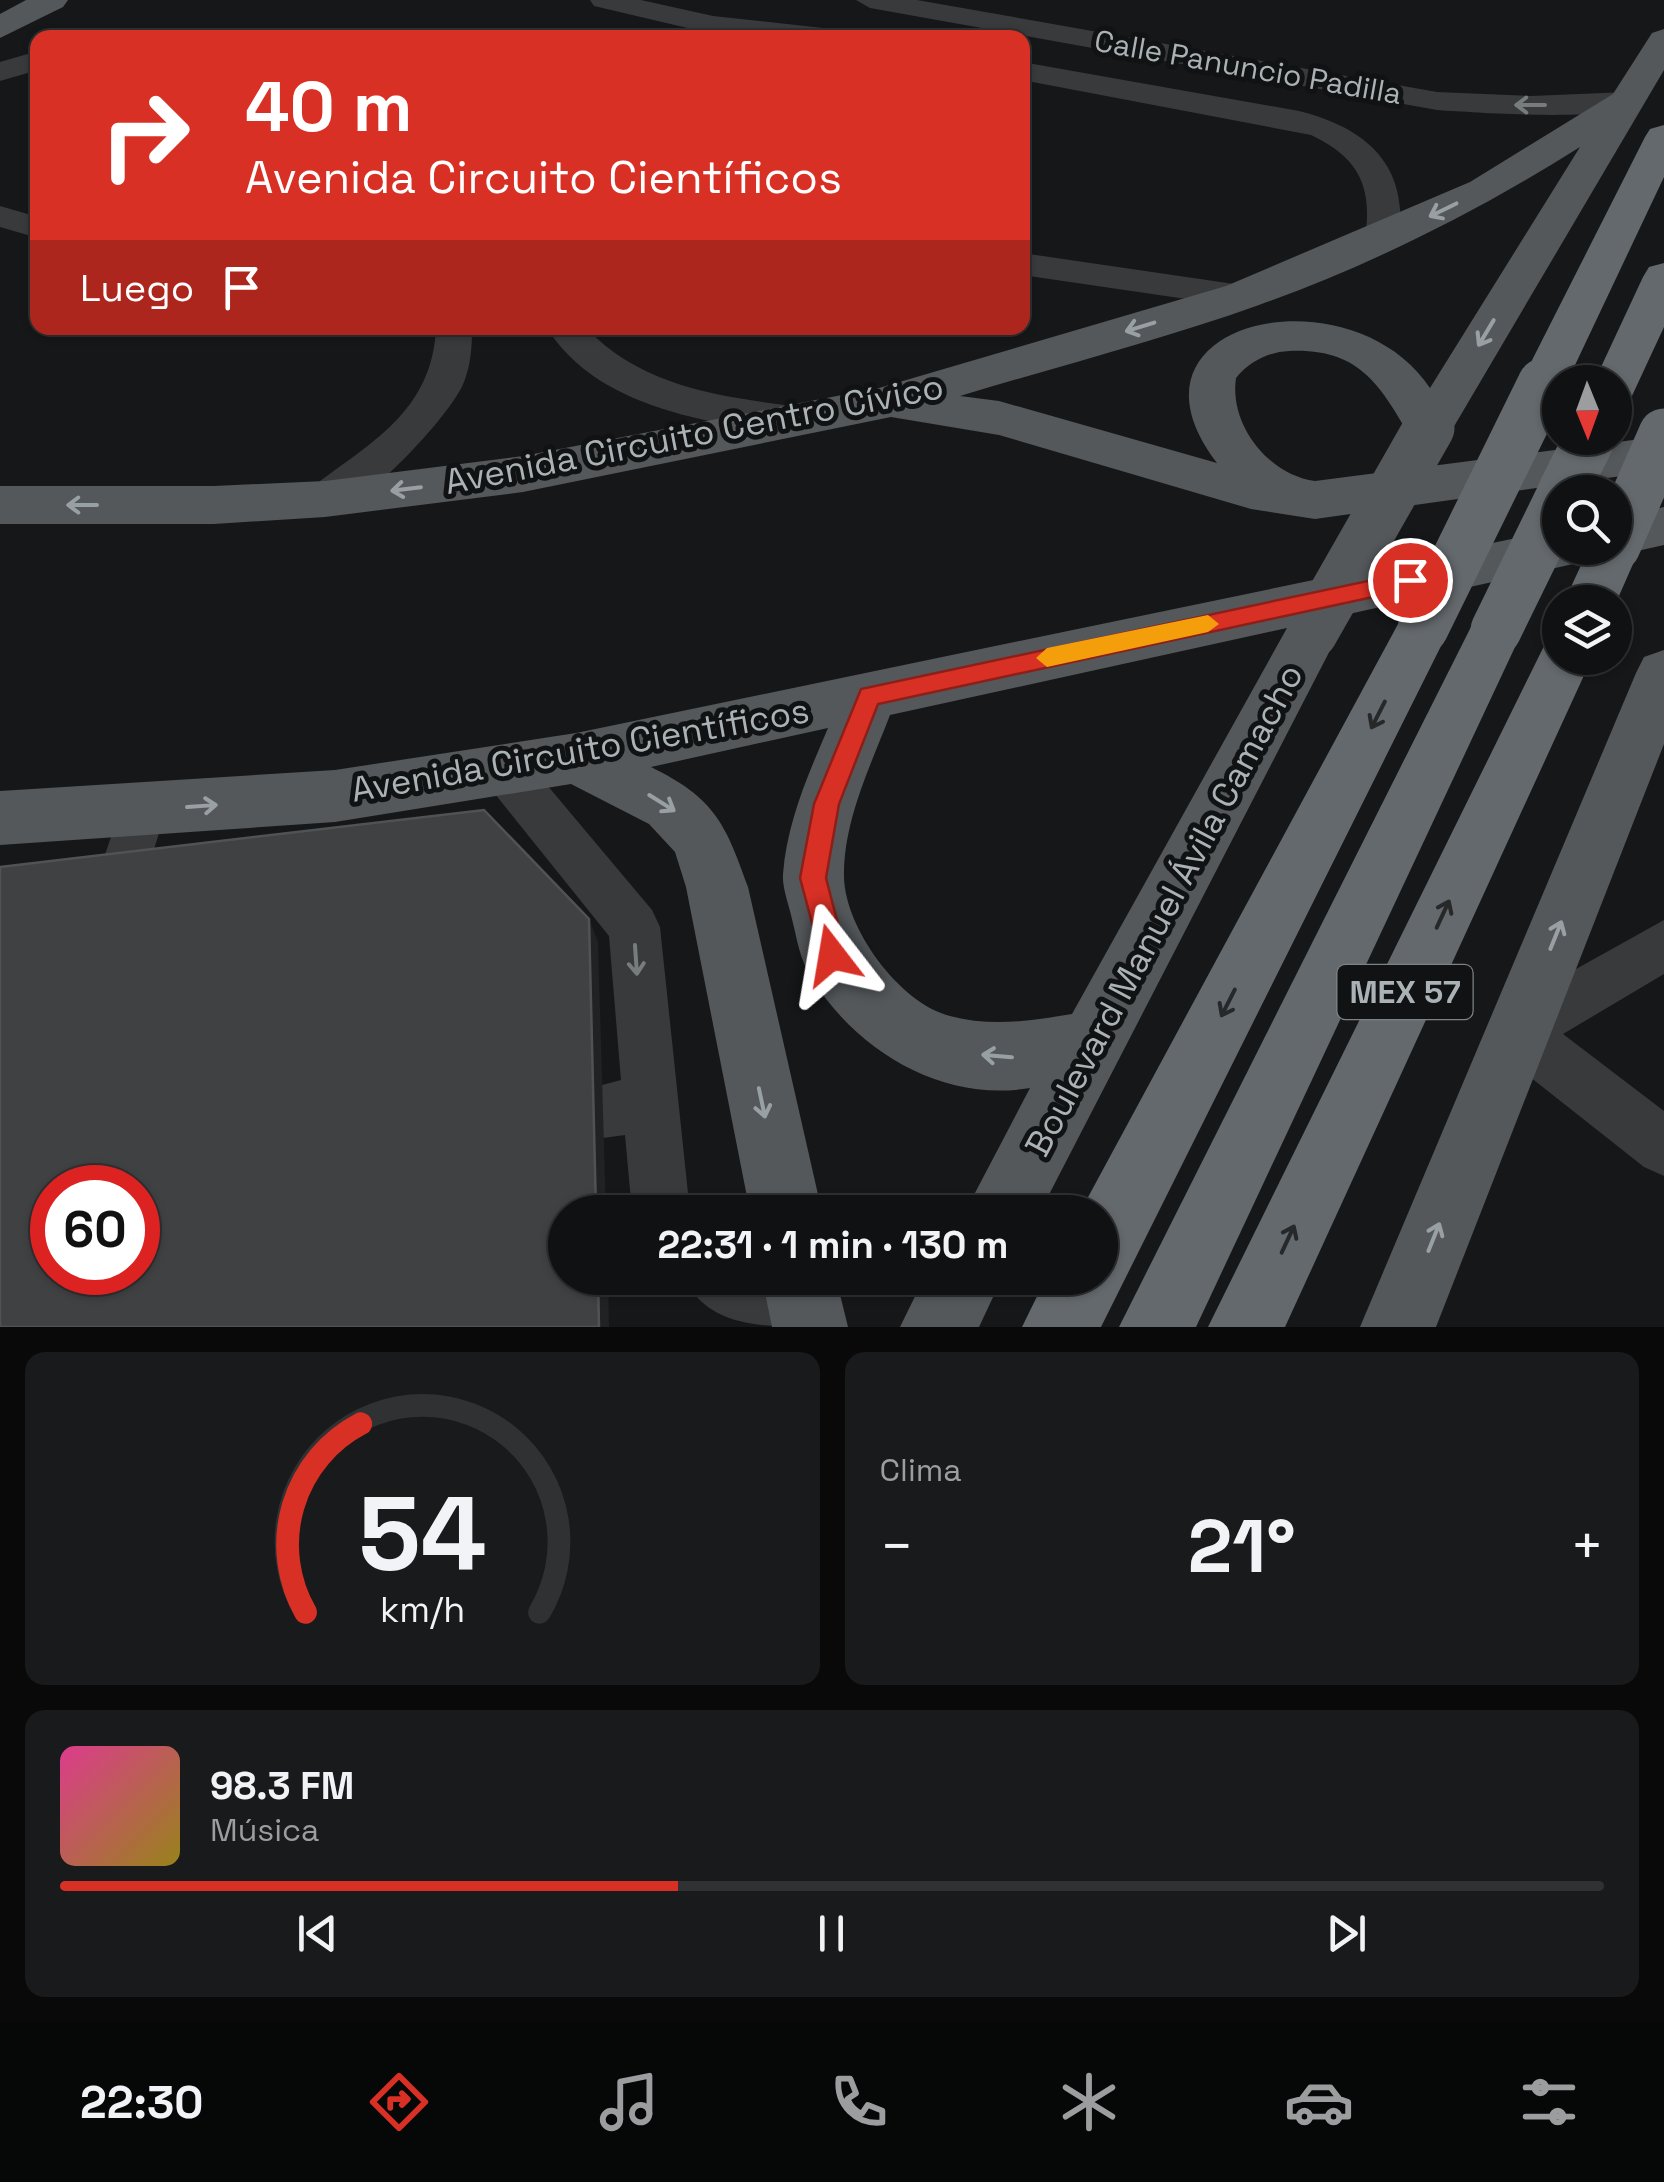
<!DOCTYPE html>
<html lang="es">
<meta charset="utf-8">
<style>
:root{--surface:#101112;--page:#191a1b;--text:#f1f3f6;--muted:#9c9d9f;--line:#303132;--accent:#d93025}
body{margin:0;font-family:"Space Grotesk",sans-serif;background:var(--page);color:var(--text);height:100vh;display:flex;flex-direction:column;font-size:38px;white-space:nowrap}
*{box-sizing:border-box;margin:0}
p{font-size:32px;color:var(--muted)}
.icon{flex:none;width:55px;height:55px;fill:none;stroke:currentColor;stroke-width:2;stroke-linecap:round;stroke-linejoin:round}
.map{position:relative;height:1327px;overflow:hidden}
.details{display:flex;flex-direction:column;gap:25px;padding:25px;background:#09090a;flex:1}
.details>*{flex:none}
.hud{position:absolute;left:30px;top:30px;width:1000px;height:305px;border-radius:20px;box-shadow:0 2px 8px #0004,0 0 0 2px var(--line);background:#d93025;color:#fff;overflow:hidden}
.needle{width:65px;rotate:179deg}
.buttons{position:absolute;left:1542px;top:365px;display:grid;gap:20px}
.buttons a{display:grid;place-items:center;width:90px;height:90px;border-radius:50%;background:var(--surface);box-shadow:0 2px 8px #0004,0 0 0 2px var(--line);font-size:50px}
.speed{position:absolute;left:30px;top:1165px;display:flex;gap:20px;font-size:50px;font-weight:700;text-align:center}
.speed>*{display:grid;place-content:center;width:130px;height:130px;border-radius:50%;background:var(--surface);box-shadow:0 2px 8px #0004,0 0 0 2px var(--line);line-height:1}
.speed .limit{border:15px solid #d22;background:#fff;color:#111}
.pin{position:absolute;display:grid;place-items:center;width:85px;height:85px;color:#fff;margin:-42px;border:5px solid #fff;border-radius:50%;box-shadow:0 2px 10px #0007}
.me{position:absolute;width:110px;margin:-55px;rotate:346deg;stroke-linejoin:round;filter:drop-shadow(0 0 8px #0008)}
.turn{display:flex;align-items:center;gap:35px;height:210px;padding:0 50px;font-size:45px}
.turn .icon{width:130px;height:130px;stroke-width:2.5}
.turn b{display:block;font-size:70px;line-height:85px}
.then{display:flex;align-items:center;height:95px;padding:0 50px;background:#0003;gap:20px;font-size:38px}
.big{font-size:75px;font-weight:600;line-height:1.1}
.details .widget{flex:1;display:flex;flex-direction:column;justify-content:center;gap:15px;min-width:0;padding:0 35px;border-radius:20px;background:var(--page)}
.details .dial{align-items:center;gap:0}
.dial svg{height:260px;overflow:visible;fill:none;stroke:var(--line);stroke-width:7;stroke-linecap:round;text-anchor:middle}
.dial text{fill:var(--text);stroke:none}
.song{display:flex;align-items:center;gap:30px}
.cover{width:120px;height:120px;border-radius:15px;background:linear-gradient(135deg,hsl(330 70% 55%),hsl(50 70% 35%))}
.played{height:10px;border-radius:5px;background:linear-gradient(90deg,var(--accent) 40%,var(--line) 40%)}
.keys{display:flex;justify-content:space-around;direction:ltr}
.heat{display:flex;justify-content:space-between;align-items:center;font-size:55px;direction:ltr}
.details .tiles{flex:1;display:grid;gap:25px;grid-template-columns:1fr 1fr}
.widget:last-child{grid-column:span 2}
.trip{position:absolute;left:548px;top:1195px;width:570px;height:100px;border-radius:50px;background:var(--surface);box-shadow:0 2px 8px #0004,0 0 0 2px var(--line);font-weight:600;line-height:100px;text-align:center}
.dock{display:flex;height:160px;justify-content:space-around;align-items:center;background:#060707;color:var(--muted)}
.dock .icon{width:70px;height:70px}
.dock .selected{color:var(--accent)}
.dock b{font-size:45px;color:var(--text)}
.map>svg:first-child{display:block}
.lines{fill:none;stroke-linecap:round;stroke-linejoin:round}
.minor{fill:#383a3c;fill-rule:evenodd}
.major{fill:#54585b;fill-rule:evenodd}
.highway{fill:#64696d;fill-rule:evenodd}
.major-bridge{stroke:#54585b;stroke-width:51}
.highway-bridge{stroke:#64696d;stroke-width:51}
.shaded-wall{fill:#212224}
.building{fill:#3f4143;stroke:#505355;stroke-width:2.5;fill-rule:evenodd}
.oneway{stroke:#777c7f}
.oneway2{stroke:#99a0a4}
.oneway3{stroke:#26282a}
.route{fill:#d93025;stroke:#8d1f18;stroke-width:2.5}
.slow{fill:#f59e0b}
.labels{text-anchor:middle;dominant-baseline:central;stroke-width:10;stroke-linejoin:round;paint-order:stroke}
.far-street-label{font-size:30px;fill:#aab2b6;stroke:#111213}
.shield{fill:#111213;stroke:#7c8285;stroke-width:2.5}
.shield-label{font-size:32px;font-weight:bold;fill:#aab2b6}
.street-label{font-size:35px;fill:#aab2b6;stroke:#111213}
</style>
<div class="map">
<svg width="1664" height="1327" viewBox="0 0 1664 1327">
<rect width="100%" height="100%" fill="#161718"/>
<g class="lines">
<!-- minor -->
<g class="minor">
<path d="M 590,0 L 641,0 L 713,16 L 832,29 L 846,38 L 713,34 L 594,6 Z"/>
<path d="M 856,0 L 917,0 L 1437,92 L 1531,96 L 1627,92 L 1642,101 C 1626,124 1470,112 1437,110 L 870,8 Z"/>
<path d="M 38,51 L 38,70 L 0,81 L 0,62 Z"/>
<path d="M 1022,62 L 1299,111 C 1351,124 1396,151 1400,209 C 1401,222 1401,236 1394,247 L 1370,247 C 1363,237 1367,228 1367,216 C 1368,174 1347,152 1311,135 L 1022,80 Z"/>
<path d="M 0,206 L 38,217 L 38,238 L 0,227 Z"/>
<path d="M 1022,253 L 1241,285 L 1254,288 L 1259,296 L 1254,304 L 1241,307 L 1022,275 Z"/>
<path d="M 436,328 L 472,328 C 472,347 471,364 464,382 C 452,414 360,513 326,514 C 324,514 312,510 311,510 L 305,499 L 311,488 C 371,442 432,412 436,328 Z"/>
<path d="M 547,328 L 586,328 C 640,384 710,395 784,405 L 798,409 L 803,419 L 798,429 C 777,435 757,429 736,426 C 666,414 587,392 547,328 Z"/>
<path d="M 504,748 L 521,754 L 652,910 L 660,927 L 690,1212 L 632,1212 L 625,1135 L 603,1138 L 583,1130 L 575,1110 L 583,1090 L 621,1080 L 609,936 L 487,784 L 480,769 L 487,754 Z"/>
<path d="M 142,789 L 159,796 L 166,811 L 139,897 L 121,904 L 103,897 L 96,881 L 125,796 Z"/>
<path d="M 1664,920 L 1664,974 L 1563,1034 L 1664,1111 L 1664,1176 L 1644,1167 L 1497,1051 L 1489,1032 L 1497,1013 Z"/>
<path d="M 684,1278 C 737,1275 792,1269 816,1327 C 762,1327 708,1327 684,1278 Z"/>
</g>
<!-- major -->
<g class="major">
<path d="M 26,0 L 68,0 L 63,7 L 0,38 L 0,14 Z"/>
<path d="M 1664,29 L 1664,70 L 1446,440 L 1429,445 L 1412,440 C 1380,385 1360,348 1289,351 C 1268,352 1249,362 1236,378 C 1229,425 1269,475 1315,481 L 1664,436 L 1664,470 L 1315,519 L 1251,509 L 999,435 L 891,417 L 523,492 L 325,517 L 214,524 L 0,524 L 0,486 L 214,486 L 325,481 L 523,456 L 879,388 L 1226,286 L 1470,182 L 1613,94 L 1652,33 ZM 1580,147 L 1430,388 C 1350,268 1107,320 1217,463 L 999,401 L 960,396 C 1059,366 1161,340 1259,305 C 1371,265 1479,211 1580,147 Z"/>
<path d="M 1664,507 L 1664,545 L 1615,556 L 1597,551 L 1595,548 L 1615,548 L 1615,518 Z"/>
<path d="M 1560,529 L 1560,548 L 1589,548 L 1582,562 L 1331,618 L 1339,633 L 1040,1212 L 965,1212 L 1030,1088 C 943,1103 856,1051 811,977 C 800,960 797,939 792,919 C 789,905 782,888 783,874 C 787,822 808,775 828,728 L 651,767 C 714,798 725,822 748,887 L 822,1212 L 750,1212 L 686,887 L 675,852 L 649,824 L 571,784 L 335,822 L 0,845 L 0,791 L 335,770 L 576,733 ZM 1287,628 L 1072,1014 C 1030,1021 991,1027 950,1016 C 899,1003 845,928 844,877 C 843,821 871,765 890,715 Z"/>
<path d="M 1664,650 L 1664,744 L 1436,1327 L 1360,1327 L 1636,673 L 1644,657 Z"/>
<path d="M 762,1278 L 836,1278 L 848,1327 L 772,1327 Z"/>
<path d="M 924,1278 L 1002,1278 L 979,1327 L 900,1327 Z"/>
</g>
<!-- highway -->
<g class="highway">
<path d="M 1664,125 L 1664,177 L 1567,382 L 1560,382 L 1559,395 L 1543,400 L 1527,395 L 1520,384 L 1645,137 L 1650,129 Z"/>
<path d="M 1664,263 L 1664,327 L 1631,398 L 1615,403 L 1615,382 L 1594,382 L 1643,277 L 1649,267 Z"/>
<path d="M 1615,529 L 1632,534 L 1640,548 L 1615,605 L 1564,602 L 1589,548 L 1615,548 Z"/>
<path d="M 1423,606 L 1442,613 L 1450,628 L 1101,1327 L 1022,1327 L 1046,1278 L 1100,1278 L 1100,1212 L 1080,1212 L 1404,613 Z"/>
<path d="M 1496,608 L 1515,615 L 1523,630 L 1196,1327 L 1119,1327 L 1477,615 Z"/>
<path d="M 1560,637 L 1560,658 L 1592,658 L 1285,1327 L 1208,1327 L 1546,642 Z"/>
</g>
<!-- major-bridge -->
<path class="major-bridge" d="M 1312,633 L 1429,428"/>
<!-- highway-bridge -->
<g class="highway-bridge">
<path d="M 1563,492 L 1590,438"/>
<path d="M 1615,546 L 1664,434"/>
<path d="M 1423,628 L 1543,384"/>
<path d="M 1496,630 L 1560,499"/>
</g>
</g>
<!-- shaded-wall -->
<g class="shaded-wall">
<path d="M 589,919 L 598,942 L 606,1212 L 596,1212 Z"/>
<path d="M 598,1278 L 608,1278 L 609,1327 L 599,1327 Z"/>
</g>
<!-- building -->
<path class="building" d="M 484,810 L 589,919 L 596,1212 L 565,1212 L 565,1278 L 598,1278 L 599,1327 L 0,1327 L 0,867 ZM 52,1188 L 138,1188 L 138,1272 L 52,1272 Z"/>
<!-- one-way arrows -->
<defs><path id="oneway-shaft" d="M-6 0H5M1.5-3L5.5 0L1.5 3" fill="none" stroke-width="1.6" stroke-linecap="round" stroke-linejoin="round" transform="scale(2.5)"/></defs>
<g class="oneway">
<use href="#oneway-shaft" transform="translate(1530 105) rotate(180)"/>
<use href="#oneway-shaft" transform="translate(636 960) rotate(86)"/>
</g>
<g class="oneway2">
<use href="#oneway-shaft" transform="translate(1443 210) rotate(154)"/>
<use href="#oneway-shaft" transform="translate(1140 327) rotate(163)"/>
<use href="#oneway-shaft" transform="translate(1486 333) rotate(121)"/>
<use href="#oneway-shaft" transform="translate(406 489) rotate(173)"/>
<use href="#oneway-shaft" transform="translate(82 505) rotate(-180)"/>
<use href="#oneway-shaft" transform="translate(662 803) rotate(32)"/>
<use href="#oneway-shaft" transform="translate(202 806) rotate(-4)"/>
<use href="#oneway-shaft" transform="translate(1556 935) rotate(-68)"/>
<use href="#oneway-shaft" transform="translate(997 1056) rotate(-175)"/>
<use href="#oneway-shaft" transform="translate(762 1103) rotate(78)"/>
<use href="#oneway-shaft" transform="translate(1434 1237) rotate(-68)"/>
</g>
<g class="oneway3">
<use href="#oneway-shaft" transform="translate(1378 715) rotate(117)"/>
<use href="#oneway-shaft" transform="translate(1443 914) rotate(-65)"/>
<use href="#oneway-shaft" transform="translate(1228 1003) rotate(117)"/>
<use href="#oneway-shaft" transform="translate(1288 1239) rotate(-65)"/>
</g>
<!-- route -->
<path class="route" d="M 1410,572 L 1421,580 L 1410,589 L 878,704 L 839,804 L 826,878 L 846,955 L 842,964 L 832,968 L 823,964 L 800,878 L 814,804 L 861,689 Z"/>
<!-- slow -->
<path class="slow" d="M 1208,615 L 1219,624 L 1208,632 L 1047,667 L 1036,658 L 1047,648 Z"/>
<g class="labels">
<!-- far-street labels -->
<g class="far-street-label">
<text transform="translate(1248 67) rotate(10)">Calle Panuncio Padilla</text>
</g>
<!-- shield labels -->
<rect class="shield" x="1337.5" y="965" width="135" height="54" rx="8"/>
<g class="shield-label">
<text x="1405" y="992">MEX 57</text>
</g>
<!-- street labels -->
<g class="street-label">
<text transform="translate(694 434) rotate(-11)">Avenida Circuito Centro Cívico</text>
<text transform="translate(580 750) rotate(-10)">Avenida Circuito Científicos</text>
<text transform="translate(1164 910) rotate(-62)">Boulevard Manuel Ávila Camacho</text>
</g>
</g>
</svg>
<div class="buttons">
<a><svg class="needle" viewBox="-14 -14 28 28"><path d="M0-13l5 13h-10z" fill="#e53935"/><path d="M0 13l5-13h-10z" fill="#9c9d9f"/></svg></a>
<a><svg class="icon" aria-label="search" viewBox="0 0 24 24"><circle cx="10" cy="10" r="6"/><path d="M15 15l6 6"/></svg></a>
<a><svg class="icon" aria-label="layers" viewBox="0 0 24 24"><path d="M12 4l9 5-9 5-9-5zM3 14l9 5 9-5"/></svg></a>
</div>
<div class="speed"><div class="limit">60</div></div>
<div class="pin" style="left:1410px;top:580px;background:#d93025"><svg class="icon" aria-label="arrive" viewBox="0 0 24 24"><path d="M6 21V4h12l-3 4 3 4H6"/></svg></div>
<svg class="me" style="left:832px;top:955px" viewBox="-20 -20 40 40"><path d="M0-17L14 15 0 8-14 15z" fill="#d93025" stroke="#fff" stroke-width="4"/></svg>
<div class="trip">22:31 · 1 min · 130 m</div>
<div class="hud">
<div class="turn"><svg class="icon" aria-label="right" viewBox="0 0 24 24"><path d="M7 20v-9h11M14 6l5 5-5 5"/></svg><div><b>40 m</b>Avenida Circuito Científicos</div></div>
<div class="then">Luego<svg class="icon" aria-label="arrive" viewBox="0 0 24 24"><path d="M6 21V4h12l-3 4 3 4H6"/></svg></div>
</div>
</div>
<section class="details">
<div class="tiles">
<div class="widget dial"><svg viewBox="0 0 100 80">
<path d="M14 69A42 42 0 1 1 86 69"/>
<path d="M14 69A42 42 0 0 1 31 11" stroke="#d93025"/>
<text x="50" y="56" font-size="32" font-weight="700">54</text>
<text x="50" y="72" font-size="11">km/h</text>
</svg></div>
<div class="widget"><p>Clima</p>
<div class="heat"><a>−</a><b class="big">21°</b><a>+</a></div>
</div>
<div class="widget">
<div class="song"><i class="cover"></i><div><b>98.3 FM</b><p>Música</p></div></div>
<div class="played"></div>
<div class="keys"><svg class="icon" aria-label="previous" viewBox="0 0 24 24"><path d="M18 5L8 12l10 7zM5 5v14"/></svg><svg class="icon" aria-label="pause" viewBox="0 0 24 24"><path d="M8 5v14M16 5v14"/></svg><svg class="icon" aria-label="next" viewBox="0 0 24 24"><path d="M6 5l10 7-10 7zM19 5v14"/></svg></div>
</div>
</div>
</section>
<nav class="dock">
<b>22:30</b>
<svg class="icon selected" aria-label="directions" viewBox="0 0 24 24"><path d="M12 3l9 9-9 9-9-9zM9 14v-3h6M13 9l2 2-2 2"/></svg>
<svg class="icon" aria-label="music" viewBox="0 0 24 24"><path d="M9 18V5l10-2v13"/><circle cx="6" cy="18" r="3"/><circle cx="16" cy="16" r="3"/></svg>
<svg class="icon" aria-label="phone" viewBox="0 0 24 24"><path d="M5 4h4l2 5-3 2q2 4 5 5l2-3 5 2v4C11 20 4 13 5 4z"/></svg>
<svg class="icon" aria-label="climate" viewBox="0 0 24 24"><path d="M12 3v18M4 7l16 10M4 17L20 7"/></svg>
<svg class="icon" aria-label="car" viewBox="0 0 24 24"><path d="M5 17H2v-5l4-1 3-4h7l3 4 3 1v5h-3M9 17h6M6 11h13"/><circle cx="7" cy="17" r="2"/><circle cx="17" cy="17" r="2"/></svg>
<svg class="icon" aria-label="filters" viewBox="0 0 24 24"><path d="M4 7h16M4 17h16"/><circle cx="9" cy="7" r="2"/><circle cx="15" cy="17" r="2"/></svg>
</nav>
